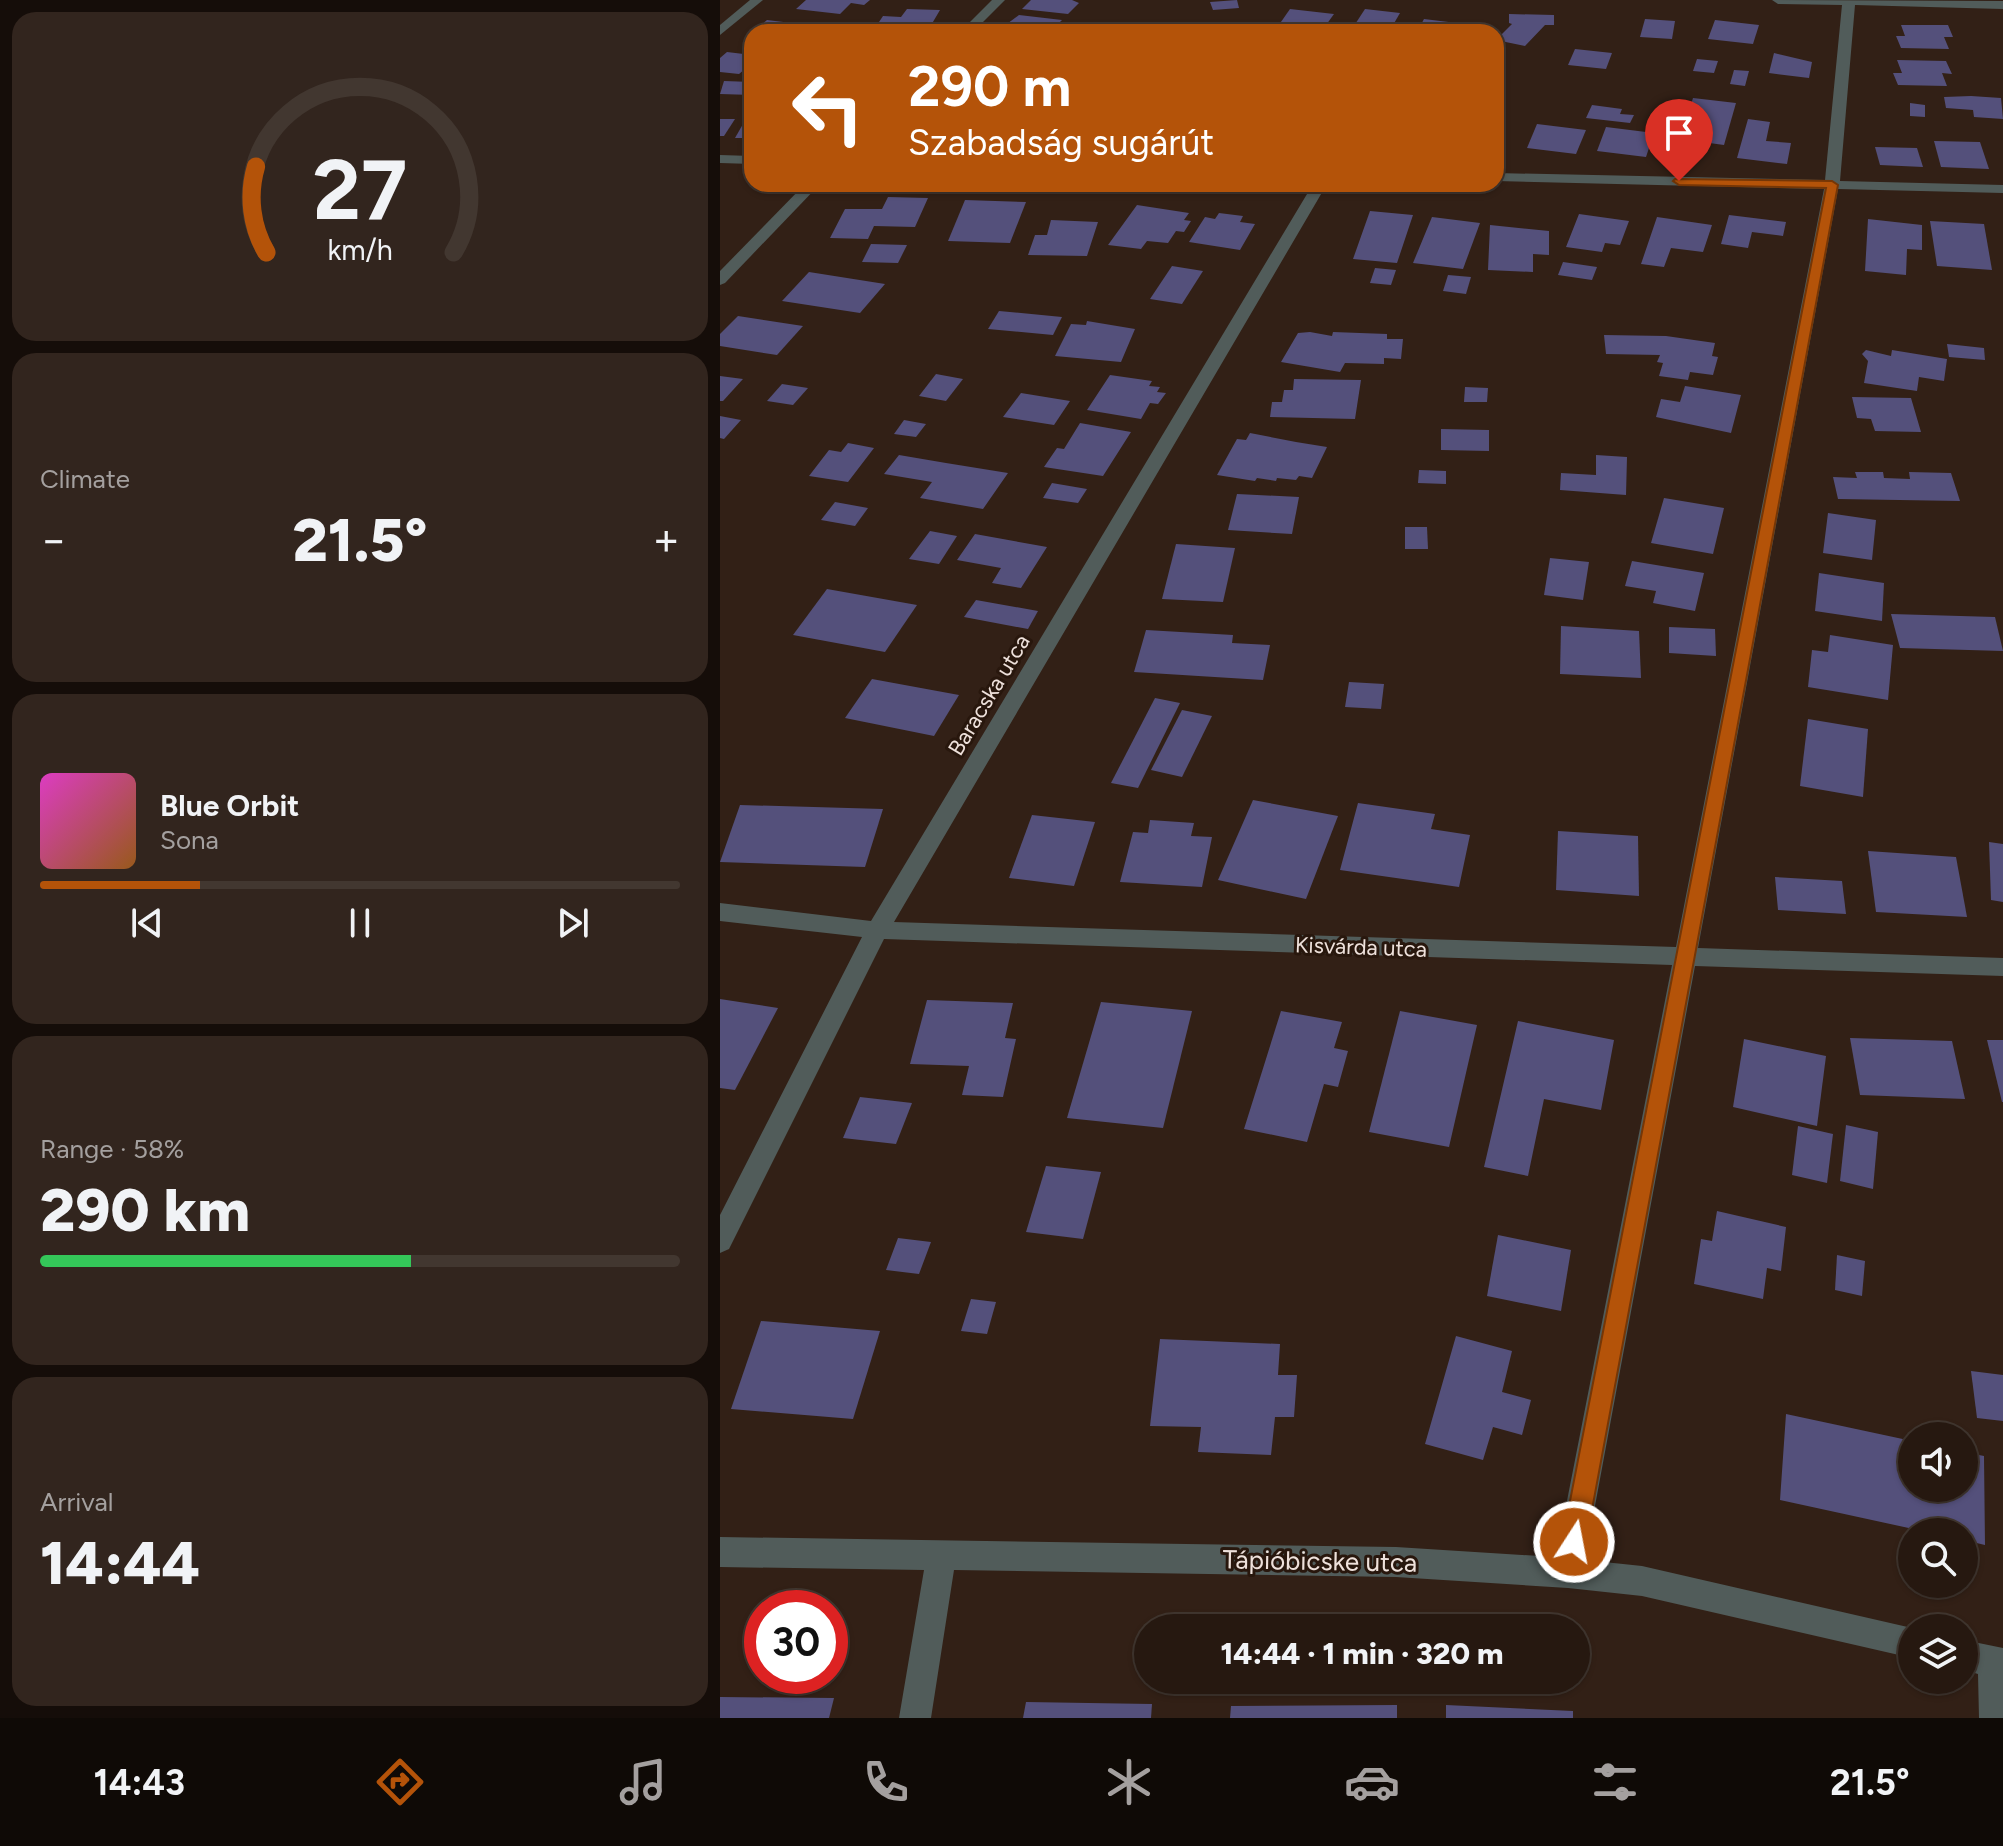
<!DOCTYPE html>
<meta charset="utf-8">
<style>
:root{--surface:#261810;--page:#32251e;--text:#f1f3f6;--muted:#a4a09f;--line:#423730;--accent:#b45309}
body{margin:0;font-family:Figtree,sans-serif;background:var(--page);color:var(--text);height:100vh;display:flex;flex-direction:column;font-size:30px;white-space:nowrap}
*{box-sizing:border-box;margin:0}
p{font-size:26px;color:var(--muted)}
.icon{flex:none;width:44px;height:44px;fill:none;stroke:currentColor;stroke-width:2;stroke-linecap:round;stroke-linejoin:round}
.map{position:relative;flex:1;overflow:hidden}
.sheet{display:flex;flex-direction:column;gap:12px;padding:12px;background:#150d09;width:720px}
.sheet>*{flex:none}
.guide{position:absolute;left:24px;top:24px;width:760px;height:168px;border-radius:24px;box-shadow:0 2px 6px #0004,0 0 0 2px var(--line);background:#b45309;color:#fff;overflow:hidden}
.fabs{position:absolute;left:1178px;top:1422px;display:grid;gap:16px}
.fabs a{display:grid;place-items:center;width:80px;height:80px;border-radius:50%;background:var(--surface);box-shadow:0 2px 6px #0004,0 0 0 2px var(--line);font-size:40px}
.speed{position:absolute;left:24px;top:1590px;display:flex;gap:16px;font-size:40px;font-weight:700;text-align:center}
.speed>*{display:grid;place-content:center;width:104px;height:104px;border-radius:50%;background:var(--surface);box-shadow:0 2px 6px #0004,0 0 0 2px var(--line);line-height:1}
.speed .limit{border:12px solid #d22;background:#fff;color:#111}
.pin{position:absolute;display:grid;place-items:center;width:68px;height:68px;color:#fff;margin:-82px -34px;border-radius:50% 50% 50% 0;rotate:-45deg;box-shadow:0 0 8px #0007}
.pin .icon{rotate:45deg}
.me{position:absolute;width:88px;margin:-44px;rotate:11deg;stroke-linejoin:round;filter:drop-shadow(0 0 6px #0008)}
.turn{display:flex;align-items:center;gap:28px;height:168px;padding:0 32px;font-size:36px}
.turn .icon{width:104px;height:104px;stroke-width:2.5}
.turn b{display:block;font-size:56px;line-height:68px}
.big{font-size:60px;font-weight:800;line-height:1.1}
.sheet .card{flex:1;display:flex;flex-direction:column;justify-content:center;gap:12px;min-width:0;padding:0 28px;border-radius:24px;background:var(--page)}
.sheet .dial{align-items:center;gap:0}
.dial svg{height:208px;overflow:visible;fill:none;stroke:var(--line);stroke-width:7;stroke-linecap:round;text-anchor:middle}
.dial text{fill:var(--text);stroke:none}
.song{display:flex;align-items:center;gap:24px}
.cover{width:96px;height:96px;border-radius:12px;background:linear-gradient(135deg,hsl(310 70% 55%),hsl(30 70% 35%))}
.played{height:8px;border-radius:4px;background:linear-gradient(90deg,var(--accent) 25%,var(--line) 25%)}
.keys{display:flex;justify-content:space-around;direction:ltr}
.heat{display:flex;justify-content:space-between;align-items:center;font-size:44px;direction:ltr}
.charge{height:12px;border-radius:6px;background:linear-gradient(90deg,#34c759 58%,var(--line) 0)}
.trip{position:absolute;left:414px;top:1614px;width:456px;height:80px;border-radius:40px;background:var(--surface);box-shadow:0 2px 6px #0004,0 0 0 2px var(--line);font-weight:800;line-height:80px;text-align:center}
.dock{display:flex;height:128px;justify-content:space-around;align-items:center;background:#0f0a06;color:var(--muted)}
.dock .icon{width:56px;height:56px}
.dock .current{color:var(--accent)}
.dock b{font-size:36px;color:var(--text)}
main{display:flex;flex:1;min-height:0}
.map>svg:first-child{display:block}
.building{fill:#54507b}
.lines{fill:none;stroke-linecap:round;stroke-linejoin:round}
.minor{fill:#515c5a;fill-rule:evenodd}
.route{fill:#b45309;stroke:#753606;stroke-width:2}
.labels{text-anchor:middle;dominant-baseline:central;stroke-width:6;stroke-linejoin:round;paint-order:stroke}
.street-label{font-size:22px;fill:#eee1db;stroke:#28170d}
.near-street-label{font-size:26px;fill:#eee1db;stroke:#28170d}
</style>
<main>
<section class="sheet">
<div class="card dial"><svg viewBox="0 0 100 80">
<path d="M14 69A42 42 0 1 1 86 69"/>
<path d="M14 69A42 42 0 0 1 10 36" stroke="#b45309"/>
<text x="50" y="56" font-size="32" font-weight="700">27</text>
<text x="50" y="72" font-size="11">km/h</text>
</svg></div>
<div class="card"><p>Climate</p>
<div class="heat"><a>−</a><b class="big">21.5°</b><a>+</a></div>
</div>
<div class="card">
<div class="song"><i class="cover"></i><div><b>Blue Orbit</b><p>Sona</p></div></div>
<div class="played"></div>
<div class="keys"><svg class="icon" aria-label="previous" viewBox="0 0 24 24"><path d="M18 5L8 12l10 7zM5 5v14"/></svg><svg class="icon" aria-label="pause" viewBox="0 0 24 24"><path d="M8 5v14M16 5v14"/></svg><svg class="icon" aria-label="next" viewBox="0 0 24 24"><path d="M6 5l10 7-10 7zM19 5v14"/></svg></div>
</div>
<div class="card"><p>Range · 58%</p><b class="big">290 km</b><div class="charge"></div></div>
<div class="card"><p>Arrival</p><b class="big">14:44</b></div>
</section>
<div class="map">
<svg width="1283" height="1718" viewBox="0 0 1283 1718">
<rect width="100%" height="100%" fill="#322016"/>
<!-- building -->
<g class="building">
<path d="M 86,0 L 150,0 L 144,5 L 131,3 L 120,14 L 76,9 Z"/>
<path d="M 311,0 L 352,0 L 359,3 L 348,14 L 302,9 Z"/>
<path d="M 517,0 L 519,8 L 493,10 L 490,2 Z"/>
<path d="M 187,9 L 220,10 L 210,27 L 157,25 L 163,16 L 181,17 Z"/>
<path d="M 570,9 L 614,14 L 601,32 L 554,32 Z"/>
<path d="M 645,9 L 680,13 L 669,32 L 630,32 Z"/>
<path d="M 789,14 L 834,15 L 834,25 L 825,25 L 805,46 L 776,40 L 792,24 L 789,23 Z"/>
<path d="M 299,15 L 342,20 L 332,30 L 276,32 Z"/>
<path d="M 704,19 L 745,24 L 741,32 L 697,32 Z"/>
<path d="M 925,19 L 955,21 L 952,39 L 920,37 Z"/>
<path d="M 47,20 L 88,25 L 80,32 L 33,32 Z"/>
<path d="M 995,20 L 1039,25 L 1033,44 L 988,39 Z"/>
<path d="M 500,24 L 519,27 L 515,32 L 485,32 Z"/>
<path d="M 1181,25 L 1228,25 L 1233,37 L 1224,37 L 1229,49 L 1181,48 L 1176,36 L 1185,36 Z"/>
<path d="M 855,49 L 892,53 L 886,69 L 848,65 Z"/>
<path d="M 7,52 L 32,55 L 32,69 L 25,69 L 19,74 L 0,72 L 0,58 Z"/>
<path d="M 1054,53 L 1092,62 L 1089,78 L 1049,73 Z"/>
<path d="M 977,59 L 998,61 L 994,73 L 973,71 Z"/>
<path d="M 1177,60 L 1226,61 L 1232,74 L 1222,73 L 1227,86 L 1178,85 L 1173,73 L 1182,73 Z"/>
<path d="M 1014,70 L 1029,71 L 1025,86 L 1010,84 Z"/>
<path d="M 4,81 L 32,82 L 32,95 L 0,94 Z"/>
<path d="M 1251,96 L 1281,98 L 1283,119 L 1254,117 L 1253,110 L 1226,108 L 1224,97 Z"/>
<path d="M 973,98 L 1016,103 L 1004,145 L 960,139 Z"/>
<path d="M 1190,103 L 1205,105 L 1205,117 L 1190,116 Z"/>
<path d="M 872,105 L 902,109 L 900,114 L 914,115 L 910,123 L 866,118 Z"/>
<path d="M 0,119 L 15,119 L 4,136 L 0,136 Z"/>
<path d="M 1028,119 L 1050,122 L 1046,141 L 1071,143 L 1067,164 L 1017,158 Z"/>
<path d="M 23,124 L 32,124 L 32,138 L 15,138 Z"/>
<path d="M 817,124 L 866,130 L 856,154 L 807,148 Z"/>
<path d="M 886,127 L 934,133 L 926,157 L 877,151 Z"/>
<path d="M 1214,141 L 1260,142 L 1269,169 L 1221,167 Z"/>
<path d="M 1155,147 L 1197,148 L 1203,167 L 1160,165 Z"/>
<path d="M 168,197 L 208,198 L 195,227 L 154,226 L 148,239 L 110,238 L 125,209 L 162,209 Z"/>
<path d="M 245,200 L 306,202 L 290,243 L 228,241 Z"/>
<path d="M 417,205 L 469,213 L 464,220 L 471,221 L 464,232 L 456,231 L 448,243 L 427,241 L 421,249 L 388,245 Z"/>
<path d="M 650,211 L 693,215 L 677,263 L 633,259 Z"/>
<path d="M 499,213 L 523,216 L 520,222 L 535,224 L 520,250 L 469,242 L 485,217 L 495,219 Z"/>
<path d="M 859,214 L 909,221 L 900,245 L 885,243 L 882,252 L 846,247 Z"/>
<path d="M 1009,215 L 1066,222 L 1063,236 L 1032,232 L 1028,248 L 1001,244 Z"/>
<path d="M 712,217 L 760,223 L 743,269 L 693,263 Z"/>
<path d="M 937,217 L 992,225 L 983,252 L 951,248 L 944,267 L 921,264 Z"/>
<path d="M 1148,219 L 1202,225 L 1202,250 L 1187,249 L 1186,275 L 1145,271 Z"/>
<path d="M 331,220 L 378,222 L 367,256 L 308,255 L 315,235 L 327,235 Z"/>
<path d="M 1210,221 L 1264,224 L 1272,270 L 1217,266 Z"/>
<path d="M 770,225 L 829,231 L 829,255 L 813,254 L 813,272 L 768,270 Z"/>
<path d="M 151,244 L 187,245 L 178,263 L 142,262 Z"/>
<path d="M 843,262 L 877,267 L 872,280 L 838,275 Z"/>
<path d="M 452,266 L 483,271 L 462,304 L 430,299 Z"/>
<path d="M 655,268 L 676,270 L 671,285 L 650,283 Z"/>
<path d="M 89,272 L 165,284 L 140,313 L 62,301 Z"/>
<path d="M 728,275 L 751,277 L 746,294 L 723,291 Z"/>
<path d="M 279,311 L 342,317 L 333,335 L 268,329 Z"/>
<path d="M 18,316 L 83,326 L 57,355 L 0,346 L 0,334 Z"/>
<path d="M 367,321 L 415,329 L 401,362 L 335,356 L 351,324 L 366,325 Z"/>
<path d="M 590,332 L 612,336 L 613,332 L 667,334 L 667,339 L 683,339 L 681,359 L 664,358 L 664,364 L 625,363 L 620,372 L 561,362 L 578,333 Z"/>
<path d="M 884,335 L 946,336 L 995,343 L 992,356 L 998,357 L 993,375 L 970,372 L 968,380 L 939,376 L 943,363 L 937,362 L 940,355 L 886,354 Z"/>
<path d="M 1227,344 L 1264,348 L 1265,360 L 1229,357 Z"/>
<path d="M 1146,350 L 1171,356 L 1172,350 L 1227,359 L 1224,381 L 1199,377 L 1197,391 L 1144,383 L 1148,361 L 1142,354 Z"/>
<path d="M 216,374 L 243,379 L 226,401 L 199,396 Z"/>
<path d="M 390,375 L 432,381 L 429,386 L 440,387 L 437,392 L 446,393 L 438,404 L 430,403 L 421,419 L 367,410 Z"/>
<path d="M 0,376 L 23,379 L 3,401 L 0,401 Z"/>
<path d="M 574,379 L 641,380 L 635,419 L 550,417 L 552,402 L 562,402 L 564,390 L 573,390 Z"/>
<path d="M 62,384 L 88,388 L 73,405 L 47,401 Z"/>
<path d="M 965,386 L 1021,395 L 1011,433 L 936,417 L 941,399 L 960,402 Z"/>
<path d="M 745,387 L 768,388 L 767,402 L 744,402 Z"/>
<path d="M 301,393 L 350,401 L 334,425 L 283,417 Z"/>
<path d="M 1132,397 L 1191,398 L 1201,432 L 1155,431 L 1151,419 L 1137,418 Z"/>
<path d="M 0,416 L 21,420 L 4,439 L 0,438 Z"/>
<path d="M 184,420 L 206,424 L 196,437 L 174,434 Z"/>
<path d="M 360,423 L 411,432 L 383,476 L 324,467 L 337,448 L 344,449 Z"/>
<path d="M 721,429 L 769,430 L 769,451 L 721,450 Z"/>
<path d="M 530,433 L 576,442 L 607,447 L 592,478 L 579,476 L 576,480 L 557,478 L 556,481 L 537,478 L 535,481 L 497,475 L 517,439 L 526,440 Z"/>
<path d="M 128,443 L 154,448 L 128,482 L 89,476 L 109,450 L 121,452 Z"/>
<path d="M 179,455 L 226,463 L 288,473 L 263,509 L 200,498 L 212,482 L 164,474 Z"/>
<path d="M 876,455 L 907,457 L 906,495 L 840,490 L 841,473 L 876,475 Z"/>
<path d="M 699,470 L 726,471 L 726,484 L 698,483 Z"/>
<path d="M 1135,472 L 1163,472 L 1164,478 L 1190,479 L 1189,472 L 1231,473 L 1240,501 L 1118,499 L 1113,477 L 1137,478 Z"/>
<path d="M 332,483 L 367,489 L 358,503 L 323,498 Z"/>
<path d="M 517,494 L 579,497 L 572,534 L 508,530 Z"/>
<path d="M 944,498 L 1004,508 L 993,554 L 931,543 Z"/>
<path d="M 115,502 L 148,508 L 135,526 L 101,520 Z"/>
<path d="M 1108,513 L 1156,520 L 1152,560 L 1103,553 Z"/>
<path d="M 685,527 L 707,527 L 708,549 L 685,549 Z"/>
<path d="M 210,531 L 237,536 L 219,564 L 189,559 Z"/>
<path d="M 255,534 L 327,547 L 301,588 L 272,583 L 281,568 L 237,560 Z"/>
<path d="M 456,544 L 515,548 L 503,602 L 442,599 Z"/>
<path d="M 830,558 L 869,562 L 863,600 L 824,595 Z"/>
<path d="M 912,561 L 984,573 L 975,611 L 933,603 L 936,591 L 905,586 Z"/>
<path d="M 1099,573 L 1164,583 L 1162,621 L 1095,611 Z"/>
<path d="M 107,589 L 197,605 L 165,652 L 73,635 Z"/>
<path d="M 256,600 L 318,611 L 308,629 L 244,617 Z"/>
<path d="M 1171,614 L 1275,617 L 1283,651 L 1180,648 Z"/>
<path d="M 841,626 L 919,631 L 921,678 L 840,674 Z"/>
<path d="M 949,627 L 995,629 L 996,656 L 949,653 Z"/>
<path d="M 426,630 L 513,635 L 512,643 L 550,645 L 543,680 L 414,672 Z"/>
<path d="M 1110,635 L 1173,645 L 1168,700 L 1088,687 L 1092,650 L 1108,652 Z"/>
<path d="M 152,679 L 239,695 L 214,736 L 125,718 Z"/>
<path d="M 629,682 L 664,684 L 661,709 L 625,707 Z"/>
<path d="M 435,698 L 460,703 L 418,788 L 391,783 Z"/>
<path d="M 462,710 L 492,716 L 462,777 L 431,770 Z"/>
<path d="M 1088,719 L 1148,729 L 1143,797 L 1080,786 Z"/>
<path d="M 533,800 L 618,816 L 586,899 L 498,880 Z"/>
<path d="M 638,803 L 715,814 L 711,829 L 750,835 L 739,887 L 620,870 Z"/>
<path d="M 20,805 L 163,809 L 145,867 L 0,862 Z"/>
<path d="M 312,815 L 375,822 L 354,886 L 289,878 Z"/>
<path d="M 430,820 L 474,823 L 471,836 L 492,837 L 482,887 L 400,882 L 413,832 L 428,833 Z"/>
<path d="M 838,831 L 918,836 L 919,896 L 836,890 Z"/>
<path d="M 1269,842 L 1283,844 L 1283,902 L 1271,900 Z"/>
<path d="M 1148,851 L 1236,857 L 1247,917 L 1156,912 Z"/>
<path d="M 1055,877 L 1122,881 L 1126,914 L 1058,910 Z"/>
<path d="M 0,999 L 58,1008 L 15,1090 L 0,1088 Z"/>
<path d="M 207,1000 L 293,1003 L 285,1038 L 296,1039 L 283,1097 L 242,1095 L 249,1066 L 190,1064 Z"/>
<path d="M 381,1002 L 472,1011 L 443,1128 L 347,1118 Z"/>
<path d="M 561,1011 L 622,1022 L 614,1048 L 628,1051 L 618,1087 L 604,1084 L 587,1142 L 524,1129 Z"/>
<path d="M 680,1011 L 757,1025 L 729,1147 L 649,1132 Z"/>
<path d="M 798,1021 L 894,1040 L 881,1110 L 824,1099 L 808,1176 L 764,1167 Z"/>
<path d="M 1130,1038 L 1232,1041 L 1245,1099 L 1140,1095 Z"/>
<path d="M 1024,1039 L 1106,1056 L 1097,1126 L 1013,1107 Z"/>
<path d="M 1267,1040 L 1283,1040 L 1283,1102 L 1282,1102 Z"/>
<path d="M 140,1097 L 192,1103 L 176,1144 L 123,1138 Z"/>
<path d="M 1126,1125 L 1158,1132 L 1153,1189 L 1120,1181 Z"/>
<path d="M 1078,1126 L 1113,1134 L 1107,1183 L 1072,1175 Z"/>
<path d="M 326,1166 L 381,1172 L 363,1239 L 306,1232 Z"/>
<path d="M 997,1211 L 1066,1227 L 1061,1271 L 1047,1268 L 1043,1299 L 974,1284 L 981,1239 L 992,1241 Z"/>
<path d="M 778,1235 L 851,1250 L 841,1311 L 767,1296 Z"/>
<path d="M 178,1238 L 211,1242 L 199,1274 L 166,1270 Z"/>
<path d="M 1117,1255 L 1145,1261 L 1142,1296 L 1115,1290 Z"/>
<path d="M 251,1299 L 276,1302 L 267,1334 L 241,1331 Z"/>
<path d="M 41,1321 L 160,1331 L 133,1419 L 11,1409 Z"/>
<path d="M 736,1336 L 792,1351 L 782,1392 L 811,1400 L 802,1435 L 773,1427 L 763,1460 L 705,1444 Z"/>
<path d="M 440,1339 L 560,1344 L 558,1375 L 577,1375 L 574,1417 L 555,1417 L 551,1455 L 478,1452 L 481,1427 L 430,1426 Z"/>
<path d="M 1251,1371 L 1283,1375 L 1283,1421 L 1257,1418 Z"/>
<path d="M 1066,1414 L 1192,1441 L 1192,1488 L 1244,1488 L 1244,1452 L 1264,1456 L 1265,1545 L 1244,1540 L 1244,1532 L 1207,1532 L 1060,1500 Z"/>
<path d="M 0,1697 L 114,1698 L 109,1718 L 0,1718 Z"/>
<path d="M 306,1702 L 432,1704 L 431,1718 L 303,1718 Z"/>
<path d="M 677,1705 L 677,1718 L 510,1718 L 511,1706 Z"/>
<path d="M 726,1705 L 853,1711 L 853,1718 L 726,1718 Z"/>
</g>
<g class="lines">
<!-- minor -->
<g class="minor">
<path d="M 30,0 L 43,0 L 0,35 L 0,25 Z"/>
<path d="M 272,0 L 285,0 L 253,32 L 240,32 Z"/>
<path d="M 1052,0 L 1283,1 L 1283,9 L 1135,5 L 1120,181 L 1283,185 L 1283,193 L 1118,189 L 978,948 L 1283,958 L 1283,976 L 975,966 L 865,1560 L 922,1566 L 1192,1628 L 1192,1658 L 922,1596 L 848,1588 L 676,1577 L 234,1570 L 211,1718 L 179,1718 L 204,1570 L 0,1567 L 0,1537 L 676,1547 L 836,1557 L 952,965 L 164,939 L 9,1249 L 0,1253 L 0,1215 L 142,937 L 0,921 L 0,903 L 151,921 L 593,184 L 607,184 L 174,922 L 956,947 L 1104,189 L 776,181 L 776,173 L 1105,180 L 1122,5 L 1058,4 Z"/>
<path d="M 0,155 L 32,156 L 32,164 L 0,163 Z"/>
<path d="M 85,184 L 100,184 L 5,283 L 0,285 L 0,271 Z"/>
<path d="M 1244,1640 L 1283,1648 L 1283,1718 L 1259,1718 L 1258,1674 L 1244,1670 Z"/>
</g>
</g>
<!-- route -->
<path class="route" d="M 955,179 L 1112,181 L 1118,185 L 866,1542 L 863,1550 L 854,1554 L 846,1550 L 842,1542 L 1106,188 L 959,185 L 953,181 Z"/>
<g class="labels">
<!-- street labels -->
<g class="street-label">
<text transform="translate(269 695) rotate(-59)">Baracska utca</text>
<text transform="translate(641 947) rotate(2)">Kisvárda utca</text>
</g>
<!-- near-street labels -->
<g class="near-street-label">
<text transform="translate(600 1561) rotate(1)">Tápióbicske utca</text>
</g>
</g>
</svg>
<div class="fabs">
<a><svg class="icon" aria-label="sound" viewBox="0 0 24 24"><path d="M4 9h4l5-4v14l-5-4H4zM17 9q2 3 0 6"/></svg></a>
<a><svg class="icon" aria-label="search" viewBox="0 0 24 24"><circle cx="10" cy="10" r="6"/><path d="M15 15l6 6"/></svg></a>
<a><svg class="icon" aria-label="layers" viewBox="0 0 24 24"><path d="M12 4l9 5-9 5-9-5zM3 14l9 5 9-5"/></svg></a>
</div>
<div class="speed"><div class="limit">30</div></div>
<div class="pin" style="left:959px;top:181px;background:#d93025"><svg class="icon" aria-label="arrive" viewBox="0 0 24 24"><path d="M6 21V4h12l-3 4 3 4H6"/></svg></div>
<svg class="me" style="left:854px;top:1542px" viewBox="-20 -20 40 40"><circle r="17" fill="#b45309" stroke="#fff" stroke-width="3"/><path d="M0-11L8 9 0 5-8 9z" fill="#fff"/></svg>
<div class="trip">14:44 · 1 min · 320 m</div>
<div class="guide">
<div class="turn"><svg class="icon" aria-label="left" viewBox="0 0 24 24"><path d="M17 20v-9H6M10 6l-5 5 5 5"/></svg><div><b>290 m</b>Szabadság sugárút</div></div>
</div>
</div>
</main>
<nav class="dock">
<b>14:43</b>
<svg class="icon current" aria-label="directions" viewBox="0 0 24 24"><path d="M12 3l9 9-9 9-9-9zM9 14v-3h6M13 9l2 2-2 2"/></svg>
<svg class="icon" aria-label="music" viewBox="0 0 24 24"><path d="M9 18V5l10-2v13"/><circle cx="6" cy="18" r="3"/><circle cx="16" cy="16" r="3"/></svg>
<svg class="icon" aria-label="phone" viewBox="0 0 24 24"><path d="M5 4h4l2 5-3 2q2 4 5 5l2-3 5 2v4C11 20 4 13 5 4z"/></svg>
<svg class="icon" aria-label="climate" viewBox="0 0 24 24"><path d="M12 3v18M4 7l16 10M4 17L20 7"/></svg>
<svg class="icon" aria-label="car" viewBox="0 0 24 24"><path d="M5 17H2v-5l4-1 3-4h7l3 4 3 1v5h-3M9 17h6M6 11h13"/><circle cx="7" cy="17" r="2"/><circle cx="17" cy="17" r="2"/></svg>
<svg class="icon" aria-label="filters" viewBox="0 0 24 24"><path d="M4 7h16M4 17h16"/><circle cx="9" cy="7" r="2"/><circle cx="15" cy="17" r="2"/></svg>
<b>21.5°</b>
</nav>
